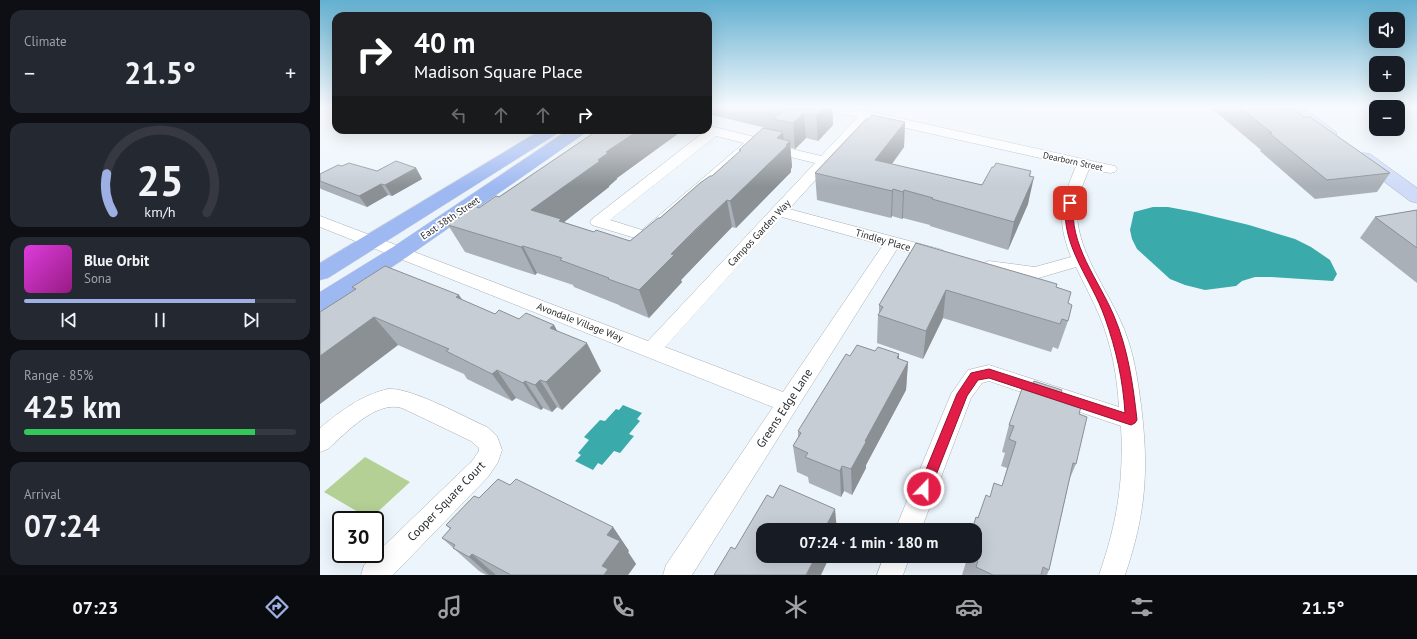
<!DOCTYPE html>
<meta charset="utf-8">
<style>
:root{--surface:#171b24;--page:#242831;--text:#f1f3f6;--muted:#9ea1a6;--line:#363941;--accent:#9dafe3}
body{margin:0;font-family:"PT Sans",sans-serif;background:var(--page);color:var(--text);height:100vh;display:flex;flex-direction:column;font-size:15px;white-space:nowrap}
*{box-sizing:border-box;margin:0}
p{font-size:13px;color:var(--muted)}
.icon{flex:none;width:22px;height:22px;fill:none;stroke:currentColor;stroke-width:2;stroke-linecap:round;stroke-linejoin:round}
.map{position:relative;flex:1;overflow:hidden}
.side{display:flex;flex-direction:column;gap:10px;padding:10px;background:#0d0f14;width:320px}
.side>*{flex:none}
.banner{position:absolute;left:12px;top:12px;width:380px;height:122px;border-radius:12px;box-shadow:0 4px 16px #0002;background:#202124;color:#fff;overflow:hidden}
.tools{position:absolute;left:1049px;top:12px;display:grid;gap:8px}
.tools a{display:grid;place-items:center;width:36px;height:36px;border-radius:8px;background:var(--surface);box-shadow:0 4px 16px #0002;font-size:20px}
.speed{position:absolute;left:12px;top:511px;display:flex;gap:8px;font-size:20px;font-weight:700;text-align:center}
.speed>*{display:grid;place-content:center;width:52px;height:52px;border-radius:50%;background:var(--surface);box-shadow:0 4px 16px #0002;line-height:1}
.speed .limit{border:2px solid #111;border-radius:6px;background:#fff;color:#111}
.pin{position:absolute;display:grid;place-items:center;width:34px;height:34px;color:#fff;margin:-17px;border-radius:8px;box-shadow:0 2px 6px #0006}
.me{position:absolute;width:44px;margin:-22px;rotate:22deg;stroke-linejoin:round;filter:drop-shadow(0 0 3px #0008)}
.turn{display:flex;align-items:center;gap:14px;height:84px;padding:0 16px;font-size:18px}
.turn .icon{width:52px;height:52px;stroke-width:2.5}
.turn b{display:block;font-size:28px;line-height:34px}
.lanes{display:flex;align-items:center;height:38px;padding:0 16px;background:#0003;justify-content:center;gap:20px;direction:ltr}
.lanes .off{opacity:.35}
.big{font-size:30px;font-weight:800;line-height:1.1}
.side .card{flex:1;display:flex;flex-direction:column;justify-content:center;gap:6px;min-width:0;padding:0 14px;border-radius:12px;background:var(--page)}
.side .dial{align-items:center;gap:0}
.dial svg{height:104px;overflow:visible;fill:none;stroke:var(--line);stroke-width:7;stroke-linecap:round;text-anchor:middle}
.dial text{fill:var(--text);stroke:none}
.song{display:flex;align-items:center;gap:12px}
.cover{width:48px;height:48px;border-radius:6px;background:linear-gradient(135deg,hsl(300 70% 55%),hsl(310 70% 35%))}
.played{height:4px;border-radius:2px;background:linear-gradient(90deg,var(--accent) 85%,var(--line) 85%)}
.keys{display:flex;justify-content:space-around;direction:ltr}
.heat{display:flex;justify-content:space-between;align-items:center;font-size:22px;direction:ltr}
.charge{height:6px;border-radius:3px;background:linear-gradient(90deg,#34c759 85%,var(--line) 0)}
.trip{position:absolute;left:436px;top:523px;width:226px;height:40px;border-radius:12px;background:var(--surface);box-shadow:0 4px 16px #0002;font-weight:800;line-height:40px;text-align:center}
.menu{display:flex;height:64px;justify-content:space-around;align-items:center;background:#090b0e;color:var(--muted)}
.menu .icon{width:28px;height:28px}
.menu .current{color:var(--accent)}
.menu b{font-size:18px;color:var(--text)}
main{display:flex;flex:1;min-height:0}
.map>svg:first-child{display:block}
.green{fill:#b4d095}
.water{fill:#3baaab}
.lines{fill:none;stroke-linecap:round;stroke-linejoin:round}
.street-casing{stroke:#a8afb6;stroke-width:1}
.secondary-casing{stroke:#a8afb6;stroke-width:1}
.primary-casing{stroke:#cfd0d1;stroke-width:1}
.street{fill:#fff;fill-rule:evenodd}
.secondary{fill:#cfdbf8;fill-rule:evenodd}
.primary{fill:#9eb8f1;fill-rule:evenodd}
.wall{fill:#aab0b7}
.shaded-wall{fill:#8b9095}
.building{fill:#c6cdd5;stroke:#8b9095}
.route{fill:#e11d48;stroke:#92132f}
.labels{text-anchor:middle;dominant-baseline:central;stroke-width:3.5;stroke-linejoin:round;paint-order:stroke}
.far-street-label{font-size:9px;fill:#272a2d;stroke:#fff}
.street-label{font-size:10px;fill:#272a2d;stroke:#fff}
.near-street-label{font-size:12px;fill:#272a2d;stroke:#fff}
</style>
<main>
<section class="side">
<div class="card"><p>Climate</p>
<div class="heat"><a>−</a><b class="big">21.5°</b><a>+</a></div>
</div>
<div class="card dial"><svg viewBox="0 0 100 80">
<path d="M14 69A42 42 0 1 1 86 69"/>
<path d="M14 69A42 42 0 0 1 9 39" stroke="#9dafe3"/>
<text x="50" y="56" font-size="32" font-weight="700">25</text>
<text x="50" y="72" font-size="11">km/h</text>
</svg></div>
<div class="card">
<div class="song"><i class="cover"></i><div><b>Blue Orbit</b><p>Sona</p></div></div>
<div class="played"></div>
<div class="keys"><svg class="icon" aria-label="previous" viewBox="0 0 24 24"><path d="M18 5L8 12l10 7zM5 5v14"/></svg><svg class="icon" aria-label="pause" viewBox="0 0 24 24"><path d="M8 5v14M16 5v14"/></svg><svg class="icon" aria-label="next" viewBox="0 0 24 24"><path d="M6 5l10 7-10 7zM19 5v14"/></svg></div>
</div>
<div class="card"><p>Range · 85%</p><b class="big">425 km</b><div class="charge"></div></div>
<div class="card"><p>Arrival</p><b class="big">07:24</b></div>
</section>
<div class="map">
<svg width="1097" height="575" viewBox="0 0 1097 575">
<rect width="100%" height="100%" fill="#edf5fc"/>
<!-- green -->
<path class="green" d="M 45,457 L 90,482 L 50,519 L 4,492 Z"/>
<!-- water -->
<g class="water">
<path d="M 833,207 L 848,207 L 875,212 L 929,225 L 975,239 L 991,247 L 1010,260 L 1017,274 L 1013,281 L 951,277 L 935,277 L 922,281 L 916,286 L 885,290 L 865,285 L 850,279 L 817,249 L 812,239 L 810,230 L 814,212 Z"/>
<path d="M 303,405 L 322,413 L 317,419 L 320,421 L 309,434 L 314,436 L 300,453 L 294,451 L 282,465 L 278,463 L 273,470 L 255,461 L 261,455 L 258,453 L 269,440 L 264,437 L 280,420 L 285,421 L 296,409 L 299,410 Z"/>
</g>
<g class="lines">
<defs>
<g id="street">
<path d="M 498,106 L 523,106 L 547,111 L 790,165 L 795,166 L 797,169 L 795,172 L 790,173 L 769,169 C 764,182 757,197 757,212 C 757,256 795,298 808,340 C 815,361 818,383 821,405 C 829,470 826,513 805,575 L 779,575 C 797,523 804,482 801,426 L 669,381 L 662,383 L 651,398 L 601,530 L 575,530 L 631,394 L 648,370 L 669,365 L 799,407 C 797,376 792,346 780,317 C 773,300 764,284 756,267 L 715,279 L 669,273 L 663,271 L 660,267 L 663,263 L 669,261 L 715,267 L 751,257 C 736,218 741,203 756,166 L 550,120 L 469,209 L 623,250 L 625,254 L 623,258 L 617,260 L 577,249 L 372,575 L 343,575 L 346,565 L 453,407 L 0,227 L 0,216 L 328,341 L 495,163 L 442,150 L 440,147 L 442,144 L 447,143 L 501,156 L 538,117 L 500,109 ZM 462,217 L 563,245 L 463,392 L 345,347 Z"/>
<path d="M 394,127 L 439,138 L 441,141 L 331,240 L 325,241 L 272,225 L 270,222 L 272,219 L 389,128 ZM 396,136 L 424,143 L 322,230 L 290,220 Z"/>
<path d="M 68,389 C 91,387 144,417 167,427 L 177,436 L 182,450 L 178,462 L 168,477 L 73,575 L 41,575 L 44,565 L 152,461 L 159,451 L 159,448 L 151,441 L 82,408 C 56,400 26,433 8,449 L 0,452 L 0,428 C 21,411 41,395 68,389 Z"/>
<path d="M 564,556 L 590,556 L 583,575 L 557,575 Z"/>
</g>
<g id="secondary">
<path d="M 964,106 L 981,106 L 1015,131 L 1017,134 L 1015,137 L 1009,139 L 1003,137 Z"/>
<path d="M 1044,153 L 1050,154 L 1097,188 L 1097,203 L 1090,201 L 1038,162 L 1035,158 L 1038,154 Z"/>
</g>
<g id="primary">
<path d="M 221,130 L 240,130 L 238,133 L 8,278 L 0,280 L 0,263 Z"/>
<path d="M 248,130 L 267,130 L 265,133 L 87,257 L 8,309 L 0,311 L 0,292 L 73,247 Z"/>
</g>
</defs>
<!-- street casing -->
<use href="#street" class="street-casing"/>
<!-- secondary casing -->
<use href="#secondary" class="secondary-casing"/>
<!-- primary casing -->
<use href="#primary" class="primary-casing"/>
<!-- street -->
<use href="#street" class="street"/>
<!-- secondary -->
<use href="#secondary" class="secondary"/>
<!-- primary -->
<use href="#primary" class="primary"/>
</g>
<!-- wall -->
<g class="wall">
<path d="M 388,106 L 512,106 L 513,125 L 498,141 L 486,138 L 475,149 L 470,147 L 472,167 L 471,169 L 471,172 L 416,228 L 412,227 L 383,257 L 361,280 L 362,282 L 329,318 L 300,306 L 299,305 L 254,287 L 253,285 L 217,273 L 215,275 L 145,252 L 128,225 L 179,197 L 278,130 L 363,130 L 297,178 L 297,179 L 289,186 L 289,187 L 244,222 L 274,232 L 310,241 L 340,218 L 392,176 L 419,152 L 419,150 L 446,128 L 388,114 Z"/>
<path d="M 889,106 L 969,106 L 984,117 L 1070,173 L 1057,192 L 995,199 L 940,151 L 941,150 Z"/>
<path d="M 585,122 L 584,147 L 572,164 L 662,185 L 711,171 L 710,176 L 708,204 L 688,250 L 610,226 L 610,225 L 583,218 L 582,219 L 572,216 L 571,218 L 497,200 L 495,173 Z"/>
<path d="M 22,166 L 57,171 L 96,168 L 102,179 L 72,196 L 68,195 L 47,207 L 1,189 L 0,188 L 0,174 Z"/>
<path d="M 1097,210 L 1097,283 L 1040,238 L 1055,217 Z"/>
<path d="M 596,243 L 736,288 L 748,303 L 748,321 L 738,349 L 733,347 L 731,352 L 623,318 L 603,359 L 557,343 L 558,315 L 559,314 L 559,305 Z"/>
<path d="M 32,287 L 142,300 L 175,314 L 234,325 L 237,331 L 281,371 L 242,410 L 237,407 L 232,412 L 223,408 L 221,410 L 196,398 L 192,401 L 147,379 L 144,374 L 78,345 L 0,404 L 0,312 L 34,290 Z"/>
<path d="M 555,351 L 579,354 L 579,359 L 588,362 L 586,390 L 546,465 L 546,468 L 532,495 L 524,491 L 521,497 L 489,483 L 488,477 L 477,472 L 473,446 L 478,437 L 478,431 Z"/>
<path d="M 740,395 L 759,414 L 756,464 L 750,478 L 729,570 L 727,575 L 642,575 L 646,562 L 643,560 L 644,556 L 655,556 L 658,518 L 670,497 L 682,486 L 687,468 L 681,466 L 685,453 L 682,452 L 689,425 Z"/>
<path d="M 190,485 L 293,527 L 309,551 L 308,552 L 316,564 L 308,575 L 166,575 L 159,571 L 122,538 L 130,529 L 126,525 L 159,498 Z"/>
</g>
<!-- shaded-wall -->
<g class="shaded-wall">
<path d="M 505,106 L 512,106 L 513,125 L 498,141 L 496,115 Z"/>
<path d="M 484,113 L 486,138 L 475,149 L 473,123 Z"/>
<path d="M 585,122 L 584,147 L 555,187 L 555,160 Z"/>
<path d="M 319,130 L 363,130 L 297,178 L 297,179 L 289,186 L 289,187 L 243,223 L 211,210 L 278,160 L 286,152 Z"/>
<path d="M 463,132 L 465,149 L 466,145 L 470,141 L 472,167 L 471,169 L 471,172 L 416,228 L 410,201 L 457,138 Z"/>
<path d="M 96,168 L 102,179 L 72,196 L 65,185 Z"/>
<path d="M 711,171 L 706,195 L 714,177 L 708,204 L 688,250 L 694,222 Z"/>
<path d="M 61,184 L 68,195 L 47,207 L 39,196 Z"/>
<path d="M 573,189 L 572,216 L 571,218 L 572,191 Z"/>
<path d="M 584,190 L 583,218 L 582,219 L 583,192 Z"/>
<path d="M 407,200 L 412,227 L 361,280 L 362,282 L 329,318 L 319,290 L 351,254 Z"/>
<path d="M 203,246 L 217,273 L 215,275 L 201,247 Z"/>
<path d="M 626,290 L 623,318 L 603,359 L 606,331 Z"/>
<path d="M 139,295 L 158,323 L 136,297 Z"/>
<path d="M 54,317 L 78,345 L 0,404 L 0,356 Z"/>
<path d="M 234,325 L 249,353 L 230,328 Z"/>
<path d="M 267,343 L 281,371 L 242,410 L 226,382 Z"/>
<path d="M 579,354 L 578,381 L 588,362 L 586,390 L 546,465 L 546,468 L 532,495 L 531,469 L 545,441 L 577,358 Z"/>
<path d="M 177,370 L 196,398 L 192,401 L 172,374 Z"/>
<path d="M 220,380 L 237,407 L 232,412 L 215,385 Z"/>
<path d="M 205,381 L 223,408 L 221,410 L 203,383 Z"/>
<path d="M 522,466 L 524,491 L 521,497 L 520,471 Z"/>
<path d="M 515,509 L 517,530 L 508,530 L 507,524 Z"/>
<path d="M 293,527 L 309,551 L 308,552 L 316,564 L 308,575 L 284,575 L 282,566 L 287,535 Z"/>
<path d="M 152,554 L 176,575 L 169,575 L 149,557 Z"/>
<path d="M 496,556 L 510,556 L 501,575 L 486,575 Z"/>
</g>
<!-- building -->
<g class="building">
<path d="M 455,106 L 505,106 L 496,115 L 484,113 L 473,123 L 453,119 L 465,109 Z"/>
<path d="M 918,106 L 969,106 L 984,117 L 990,117 L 1070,173 L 1007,180 L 949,133 L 952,133 Z"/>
<path d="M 552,115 L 585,122 L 555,160 L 662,185 L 672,167 L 674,167 L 676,163 L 711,171 L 709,176 L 714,177 L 694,222 L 612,199 L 613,198 L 584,190 L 583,192 L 573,189 L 572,191 L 495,173 L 547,118 L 549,119 Z"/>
<path d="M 443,128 L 463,132 L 457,138 L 470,141 L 466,145 L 468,145 L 410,201 L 407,200 L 376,229 L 351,254 L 354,255 L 319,290 L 288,279 L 289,278 L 240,260 L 242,258 L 203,246 L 201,247 L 128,225 L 155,206 L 159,208 L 176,196 L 179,197 L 278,130 L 319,130 L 286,152 L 288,153 L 278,160 L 280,161 L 211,210 L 241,219 L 239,221 L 274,232 L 276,230 L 310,241 L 338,218 L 340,218 L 380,183 L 390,176 L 392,176 L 421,150 L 419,150 Z"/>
<path d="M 76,161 L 96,168 L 65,185 L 61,184 L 39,196 L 0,181 L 0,174 L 18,165 L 22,166 L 29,163 L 57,171 Z"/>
<path d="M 1097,210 L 1097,248 L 1055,217 Z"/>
<path d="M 596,243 L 737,284 L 736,287 L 751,292 L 748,303 L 752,305 L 748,321 L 742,319 L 740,324 L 626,290 L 606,331 L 558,315 L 563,307 L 559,305 Z"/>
<path d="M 65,266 L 139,295 L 136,297 L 175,314 L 179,310 L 199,319 L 206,313 L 234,325 L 230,328 L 267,343 L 226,382 L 220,380 L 215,385 L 205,381 L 203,383 L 177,370 L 172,374 L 126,351 L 129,349 L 54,317 L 0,356 L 0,312 L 36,289 L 32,287 Z"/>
<path d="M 537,345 L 555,351 L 558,347 L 579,354 L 577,358 L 588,362 L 545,441 L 546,442 L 531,469 L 522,466 L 520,471 L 485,457 L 488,453 L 473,446 L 481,433 L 478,431 L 526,354 L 530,356 Z"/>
<path d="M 714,381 L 742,390 L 740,395 L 762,403 L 759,414 L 767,417 L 756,464 L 753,463 L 729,570 L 723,567 L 721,575 L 673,575 L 656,567 L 658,561 L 647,556 L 655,556 L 655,530 L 652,530 L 656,517 L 658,518 L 666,495 L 670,497 L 674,483 L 682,486 L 696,442 L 689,439 L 694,426 L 689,425 L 704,383 L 712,385 Z"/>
<path d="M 178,479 L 190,485 L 196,479 L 293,527 L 287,535 L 300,541 L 282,566 L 288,569 L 284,575 L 191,575 L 152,554 L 149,557 L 133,548 L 135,545 L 122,538 L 131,528 L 126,525 L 154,496 L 159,498 Z"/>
<path d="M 460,485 L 515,509 L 507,524 L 511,526 L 509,530 L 443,530 L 443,556 L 496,556 L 486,575 L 394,575 L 411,547 L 415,549 L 447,495 L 453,498 Z"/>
</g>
<!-- sky -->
<linearGradient id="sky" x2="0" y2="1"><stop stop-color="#63b0d0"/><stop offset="0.57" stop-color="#f7fafe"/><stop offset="1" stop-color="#f7fafe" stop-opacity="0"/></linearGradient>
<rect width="1097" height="187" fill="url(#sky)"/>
<!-- route -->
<path class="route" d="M 750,201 L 754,203 C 748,244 779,280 794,316 C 808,349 813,384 817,420 L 815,423 L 811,425 L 669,378 L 658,380 L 647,396 L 609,493 L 604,495 L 600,493 L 598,489 L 637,394 L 651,373 L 669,369 L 805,413 C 803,380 796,349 785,318 C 772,280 740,245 746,203 Z"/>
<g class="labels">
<!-- far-street labels -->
<g class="far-street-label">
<text transform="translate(753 161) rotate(12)">Dearborn Street</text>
</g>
<!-- street labels -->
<g class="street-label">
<text transform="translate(130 218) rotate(-34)">East 38th Street</text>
<text transform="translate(439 233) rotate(-47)">Campos Garden Way</text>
<text transform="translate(563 240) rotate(16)">Tindley Place</text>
<text transform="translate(260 322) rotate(21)">Avondale Village Way</text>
</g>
<!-- near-street labels -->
<g class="near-street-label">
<text transform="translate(464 408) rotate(-57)">Greens Edge Lane</text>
<text transform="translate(126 501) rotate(-46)">Cooper Square Court</text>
</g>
</g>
</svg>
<div class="tools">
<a><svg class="icon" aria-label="sound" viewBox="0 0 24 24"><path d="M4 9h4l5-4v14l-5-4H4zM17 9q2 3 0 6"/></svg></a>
<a>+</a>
<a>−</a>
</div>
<div class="speed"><div class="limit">30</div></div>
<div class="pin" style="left:750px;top:203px;background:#d93025"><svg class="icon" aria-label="arrive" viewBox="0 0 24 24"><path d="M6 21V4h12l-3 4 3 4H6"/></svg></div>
<svg class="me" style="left:604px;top:489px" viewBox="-20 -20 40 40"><circle r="17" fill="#e11d48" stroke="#fff" stroke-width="3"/><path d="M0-11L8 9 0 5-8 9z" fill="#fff"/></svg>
<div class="trip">07:24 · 1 min · 180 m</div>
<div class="banner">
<div class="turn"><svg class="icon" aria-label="right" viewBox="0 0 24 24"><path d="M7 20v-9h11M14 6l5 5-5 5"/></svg><div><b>40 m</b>Madison Square Place</div></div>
<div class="lanes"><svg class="icon off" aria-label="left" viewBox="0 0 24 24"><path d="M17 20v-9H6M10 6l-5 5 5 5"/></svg><svg class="icon off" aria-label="ahead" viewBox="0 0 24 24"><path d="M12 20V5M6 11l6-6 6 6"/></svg><svg class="icon off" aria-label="ahead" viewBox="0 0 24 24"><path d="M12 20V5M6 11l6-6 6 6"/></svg><svg class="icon" aria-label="right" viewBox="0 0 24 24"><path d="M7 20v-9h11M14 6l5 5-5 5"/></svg></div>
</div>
</div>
</main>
<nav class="menu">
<b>07:23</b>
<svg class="icon current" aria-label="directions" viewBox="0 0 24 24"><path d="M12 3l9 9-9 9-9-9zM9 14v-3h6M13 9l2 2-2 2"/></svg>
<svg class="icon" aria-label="music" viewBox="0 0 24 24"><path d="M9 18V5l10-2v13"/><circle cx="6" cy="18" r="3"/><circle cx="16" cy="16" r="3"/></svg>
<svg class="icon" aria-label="phone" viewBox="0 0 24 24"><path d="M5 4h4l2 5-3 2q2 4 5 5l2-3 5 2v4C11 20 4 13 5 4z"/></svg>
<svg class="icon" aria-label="climate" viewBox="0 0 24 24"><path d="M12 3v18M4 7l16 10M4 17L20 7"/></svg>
<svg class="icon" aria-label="car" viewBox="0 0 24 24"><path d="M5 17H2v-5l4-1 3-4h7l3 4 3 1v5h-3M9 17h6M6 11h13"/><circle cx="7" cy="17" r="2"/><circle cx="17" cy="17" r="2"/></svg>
<svg class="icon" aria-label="filters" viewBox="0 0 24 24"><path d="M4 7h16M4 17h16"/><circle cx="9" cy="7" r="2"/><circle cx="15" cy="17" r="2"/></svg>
<b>21.5°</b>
</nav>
